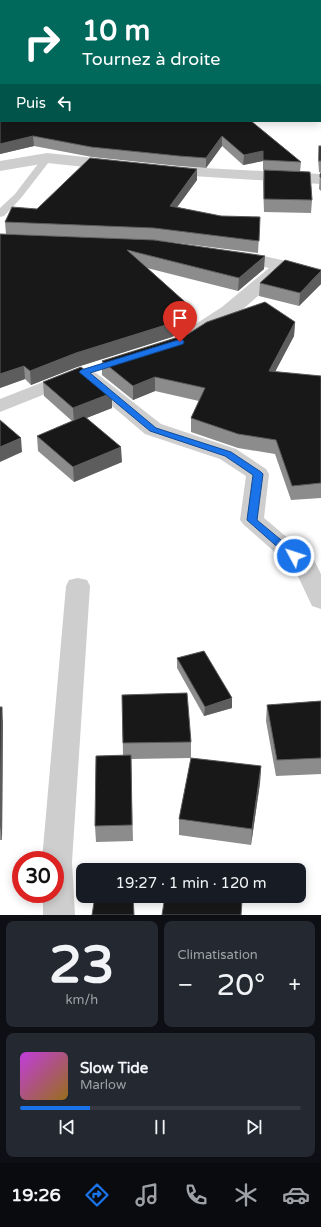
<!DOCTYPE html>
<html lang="fr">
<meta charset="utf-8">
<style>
:root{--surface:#171b24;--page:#242831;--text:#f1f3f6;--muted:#9ea1a6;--line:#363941;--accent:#1a73e8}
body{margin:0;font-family:"Varela Round",sans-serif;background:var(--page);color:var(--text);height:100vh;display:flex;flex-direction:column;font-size:15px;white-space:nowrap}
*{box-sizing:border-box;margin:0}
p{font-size:13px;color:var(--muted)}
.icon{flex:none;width:22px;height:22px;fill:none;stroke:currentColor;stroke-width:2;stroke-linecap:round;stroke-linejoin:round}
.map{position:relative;height:915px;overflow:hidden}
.sheet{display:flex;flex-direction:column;gap:6px;padding:6px;background:#0d0f14;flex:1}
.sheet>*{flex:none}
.hud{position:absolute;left:0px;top:0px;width:321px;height:122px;box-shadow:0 2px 10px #0003;background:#00695c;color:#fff;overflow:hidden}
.speed{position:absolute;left:12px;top:851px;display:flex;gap:8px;font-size:20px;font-weight:700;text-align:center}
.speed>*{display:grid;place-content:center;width:52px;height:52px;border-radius:50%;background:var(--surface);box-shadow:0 2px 10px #0003;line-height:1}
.speed .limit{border:6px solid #d22;background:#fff;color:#111}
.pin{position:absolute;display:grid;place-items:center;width:34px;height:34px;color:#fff;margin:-41px -17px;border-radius:50% 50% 50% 0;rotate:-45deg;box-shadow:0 0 4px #0007}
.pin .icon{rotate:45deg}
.me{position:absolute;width:44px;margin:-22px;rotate:310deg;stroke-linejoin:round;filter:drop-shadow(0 0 3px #0008)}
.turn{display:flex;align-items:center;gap:14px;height:84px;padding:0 16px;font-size:18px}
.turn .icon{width:52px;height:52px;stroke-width:2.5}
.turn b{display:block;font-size:28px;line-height:34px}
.then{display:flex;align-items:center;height:38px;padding:0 16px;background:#0003;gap:8px;font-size:15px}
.big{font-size:30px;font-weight:600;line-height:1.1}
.sheet .widget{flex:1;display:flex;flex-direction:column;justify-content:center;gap:6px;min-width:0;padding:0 14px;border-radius:8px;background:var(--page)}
.sheet .dial{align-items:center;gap:0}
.dial b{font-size:52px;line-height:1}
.song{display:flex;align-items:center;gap:12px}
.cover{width:48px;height:48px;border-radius:6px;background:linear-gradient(135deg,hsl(290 70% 55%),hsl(40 70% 35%))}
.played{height:4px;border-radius:2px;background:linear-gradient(90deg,var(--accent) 25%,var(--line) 25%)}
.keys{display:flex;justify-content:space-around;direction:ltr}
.heat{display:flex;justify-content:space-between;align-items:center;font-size:22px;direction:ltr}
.sheet .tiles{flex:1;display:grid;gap:6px;grid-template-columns:1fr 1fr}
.widget:last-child{grid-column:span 2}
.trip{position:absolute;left:76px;top:863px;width:230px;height:40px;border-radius:8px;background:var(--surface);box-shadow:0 2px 10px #0003;font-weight:600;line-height:40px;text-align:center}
.dock{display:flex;height:64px;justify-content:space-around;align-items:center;background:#090b0e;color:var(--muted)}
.dock .icon{width:28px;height:28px}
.dock .active{color:var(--accent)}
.dock b{font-size:18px;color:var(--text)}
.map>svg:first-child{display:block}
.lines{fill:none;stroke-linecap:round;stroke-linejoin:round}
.stream{fill:#cae1f0;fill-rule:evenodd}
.lane{fill:#cecece;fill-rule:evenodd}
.street{fill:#cecece;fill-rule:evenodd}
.wall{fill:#8c8c8c}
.shaded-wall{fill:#5d5d5d}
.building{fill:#181818;stroke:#5d5d5d}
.route{fill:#1a73e8;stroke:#114b97}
</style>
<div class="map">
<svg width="321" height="915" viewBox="0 0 321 915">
<rect width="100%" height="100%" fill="#fff"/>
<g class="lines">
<!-- stream -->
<g class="stream">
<rect x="0" y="45" width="1" height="4"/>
<rect x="320" y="67" width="1" height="4"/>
</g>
<!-- lane -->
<path class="lane" d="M 47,155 L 52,158 L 21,198 L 4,216 L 0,217 L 0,208 L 15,194 L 44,156 Z"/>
<!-- street -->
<g class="street">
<path d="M 47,153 L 114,160 L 120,162 L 122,165 L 120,168 L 114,170 L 47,163 L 0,171 L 0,161 Z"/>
<path d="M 166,166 L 321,174 L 321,184 L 160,174 L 158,171 L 160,168 Z"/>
<path d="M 234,251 L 255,254 L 321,269 L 321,279 L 286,272 L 236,315 L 199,339 L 192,341 L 185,339 L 182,335 L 185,331 L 222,307 L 269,268 L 228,260 L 225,256 L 228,252 Z"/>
<path d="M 71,371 L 78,373 L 80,375 L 82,373 L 89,371 L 96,373 L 161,424 L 236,449 L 266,469 L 269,474 L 264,518 L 314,560 L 321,574 L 321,609 L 312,606 L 295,570 L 244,525 L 240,520 L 246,476 L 220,459 L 145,434 L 80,379 L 78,381 L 0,412 L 0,399 Z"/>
<path d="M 78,578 L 87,580 L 90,586 L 72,862 L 75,915 L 43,915 L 43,894 L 55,894 L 55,860 L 42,860 L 66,586 L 69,580 Z"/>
</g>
</g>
<!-- wall -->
<g class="wall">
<path d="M 0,0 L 286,0 L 286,1 L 1,1 L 1,16 L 0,16 Z"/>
<path d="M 0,65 L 251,121 L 301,162 L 300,172 L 263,170 L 263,161 L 243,165 L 222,146 L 206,168 L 179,166 L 92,157 L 34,146 L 0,154 Z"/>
<path d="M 319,146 L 321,146 L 321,191 L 319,189 L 320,174 L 321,173 L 319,172 L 318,158 Z"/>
<path d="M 264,170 L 312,200 L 311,213 L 264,212 L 263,183 Z"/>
<path d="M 197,180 L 177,207 L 221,216 L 260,217 L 258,253 L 154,240 L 6,234 L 5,222 Z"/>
<path d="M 0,234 L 264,269 L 238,291 L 147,268 L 194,310 L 193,323 L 172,337 L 77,367 L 31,385 L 25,379 L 0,388 Z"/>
<path d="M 260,283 L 321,284 L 299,306 L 259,296 Z"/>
<path d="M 295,322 L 294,336 L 275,372 L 321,376 L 321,498 L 291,500 L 275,454 L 238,448 L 191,432 L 191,418 L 199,401 L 155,391 L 133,400 L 102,375 L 102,361 Z"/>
<path d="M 43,382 L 112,408 L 86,418 L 122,462 L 74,482 L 38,451 L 37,436 L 72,421 L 44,396 Z"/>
<path d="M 177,658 L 232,708 L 204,716 L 177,668 Z"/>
<path d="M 122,695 L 191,742 L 191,758 L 261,766 L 260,783 L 251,845 L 179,835 L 179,819 L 191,758 L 131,759 L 133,841 L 96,842 L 95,826 L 123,755 Z"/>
<path d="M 321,701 L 321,774 L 276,776 L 266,721 L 267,705 Z"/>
<path d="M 0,707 L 3,723 L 2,840 L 0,840 Z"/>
</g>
<!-- shaded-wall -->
<g class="shaded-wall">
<path d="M 99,0 L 114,0 L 114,1 L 95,1 Z"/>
<path d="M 33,136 L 34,146 L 0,154 L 0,144 Z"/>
<path d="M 222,136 L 222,146 L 206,168 L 206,158 Z"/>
<path d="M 263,151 L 263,161 L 243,165 L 244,155 Z"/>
<path d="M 197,169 L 197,180 L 170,217 L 170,206 Z"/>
<path d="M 265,256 L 264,269 L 238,291 L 239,278 Z"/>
<path d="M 321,271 L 321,284 L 299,306 L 300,293 Z"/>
<path d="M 194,310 L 193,323 L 172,337 L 77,367 L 31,385 L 30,371 L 76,353 Z"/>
<path d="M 295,322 L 294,336 L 268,385 L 269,371 Z"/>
<path d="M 24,366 L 25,379 L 0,388 L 0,374 Z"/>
<path d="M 155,377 L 155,391 L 133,400 L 133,386 Z"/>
<path d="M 112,393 L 112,408 L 74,423 L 73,408 Z"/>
<path d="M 21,438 L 22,452 L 0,462 L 0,447 Z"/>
<path d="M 121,447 L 122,462 L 74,482 L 73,467 Z"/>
<path d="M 232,698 L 232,708 L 204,716 L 205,707 Z"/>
<path d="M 2,707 L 3,723 L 2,840 L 0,826 L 0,810 Z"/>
<path d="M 261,766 L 260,783 L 251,845 L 252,829 Z"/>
</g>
<!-- building -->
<g class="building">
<path d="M 0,0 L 99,0 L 95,1 L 1,1 L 1,9 L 0,9 Z"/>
<path d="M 123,0 L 286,0 L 286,1 L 264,1 L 264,0 L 262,1 L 125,1 Z"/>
<path d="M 0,65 L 1,65 L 1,121 L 251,121 L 301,162 L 263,160 L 263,151 L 244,155 L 222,136 L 206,158 L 179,156 L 91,147 L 33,136 L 0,144 Z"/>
<rect x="319" y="146" width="2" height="15"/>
<path d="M 90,158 L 197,169 L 170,206 L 221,216 L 260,217 L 259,241 L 154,228 L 5,222 L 12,207 L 37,209 Z"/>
<path d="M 264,170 L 310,172 L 312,200 L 264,199 Z"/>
<path d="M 321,173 L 321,178 L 320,177 L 320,174 Z"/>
<path d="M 0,234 L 154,240 L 265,256 L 239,278 L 127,250 L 194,310 L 172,323 L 76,353 L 30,371 L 24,366 L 0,374 Z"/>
<path d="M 285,260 L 321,270 L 321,271 L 300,293 L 260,283 Z"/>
<path d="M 265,302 L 295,322 L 269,371 L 321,376 L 321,483 L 292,486 L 276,440 L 238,434 L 191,418 L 205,388 L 155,377 L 133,386 L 102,361 L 188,334 L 207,322 Z"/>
<path d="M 81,367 L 112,393 L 73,408 L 43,382 Z"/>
<path d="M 84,416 L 121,447 L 73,467 L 37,436 Z"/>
<path d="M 0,420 L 21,438 L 0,447 Z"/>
<path d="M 204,651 L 232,698 L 205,707 L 177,658 Z"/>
<path d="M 187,693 L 191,742 L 123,743 L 122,695 Z"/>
<path d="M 321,701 L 321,758 L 277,760 L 267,705 Z"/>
<path d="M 0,707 L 2,707 L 0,810 Z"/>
<path d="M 131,755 L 132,825 L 95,826 L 96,756 Z"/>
<path d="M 191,758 L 261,766 L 252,829 L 179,819 Z"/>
<path d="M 95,896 L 133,896 L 134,915 L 92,915 Z"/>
<path d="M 165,896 L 191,896 L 242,901 L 241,915 L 162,915 Z"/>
</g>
<!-- route -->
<path class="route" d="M 178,340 L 183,340 L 184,342 L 183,344 L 90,373 L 156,428 L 231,452 L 261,472 L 263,474 L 257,520 L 298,554 L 299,556 L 298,559 L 291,559 L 247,520 L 253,475 L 225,456 L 150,431 L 79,372 L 81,370 Z"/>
</svg>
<div class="speed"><div class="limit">30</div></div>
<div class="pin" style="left:180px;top:342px;background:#d93025"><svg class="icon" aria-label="arrive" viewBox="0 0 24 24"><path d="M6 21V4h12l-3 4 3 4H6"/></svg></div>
<svg class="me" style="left:294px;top:556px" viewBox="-20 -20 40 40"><circle r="17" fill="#1a73e8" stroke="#fff" stroke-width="3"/><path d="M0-11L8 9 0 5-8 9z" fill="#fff"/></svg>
<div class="trip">19:27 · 1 min · 120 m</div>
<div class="hud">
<div class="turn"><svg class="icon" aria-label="right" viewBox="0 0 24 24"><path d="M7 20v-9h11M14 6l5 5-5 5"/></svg><div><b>10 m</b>Tournez à droite</div></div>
<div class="then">Puis<svg class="icon" aria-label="left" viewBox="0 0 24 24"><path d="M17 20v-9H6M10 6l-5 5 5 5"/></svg></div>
</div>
</div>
<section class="sheet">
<div class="tiles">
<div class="widget dial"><b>23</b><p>km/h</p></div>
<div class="widget"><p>Climatisation</p>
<div class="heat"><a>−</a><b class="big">20°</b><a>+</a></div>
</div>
<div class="widget">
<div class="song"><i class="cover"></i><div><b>Slow Tide</b><p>Marlow</p></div></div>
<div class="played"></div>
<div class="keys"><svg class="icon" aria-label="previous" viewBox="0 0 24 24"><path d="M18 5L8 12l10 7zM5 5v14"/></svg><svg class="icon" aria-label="pause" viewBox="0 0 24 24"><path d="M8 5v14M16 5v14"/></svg><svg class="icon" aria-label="next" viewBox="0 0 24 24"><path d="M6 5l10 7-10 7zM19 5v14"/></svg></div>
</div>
</div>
</section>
<nav class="dock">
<b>19:26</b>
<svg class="icon active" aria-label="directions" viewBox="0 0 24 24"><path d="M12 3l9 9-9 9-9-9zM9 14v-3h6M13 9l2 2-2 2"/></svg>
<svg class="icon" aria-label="music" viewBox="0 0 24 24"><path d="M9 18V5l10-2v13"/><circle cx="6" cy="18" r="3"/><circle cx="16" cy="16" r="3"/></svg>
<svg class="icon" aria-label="phone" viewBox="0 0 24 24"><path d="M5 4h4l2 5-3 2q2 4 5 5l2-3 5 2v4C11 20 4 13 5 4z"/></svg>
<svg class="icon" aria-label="climate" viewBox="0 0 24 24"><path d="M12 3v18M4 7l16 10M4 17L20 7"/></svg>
<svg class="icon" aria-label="car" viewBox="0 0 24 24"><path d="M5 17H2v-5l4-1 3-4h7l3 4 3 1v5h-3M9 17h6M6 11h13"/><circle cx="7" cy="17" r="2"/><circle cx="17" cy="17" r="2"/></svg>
</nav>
